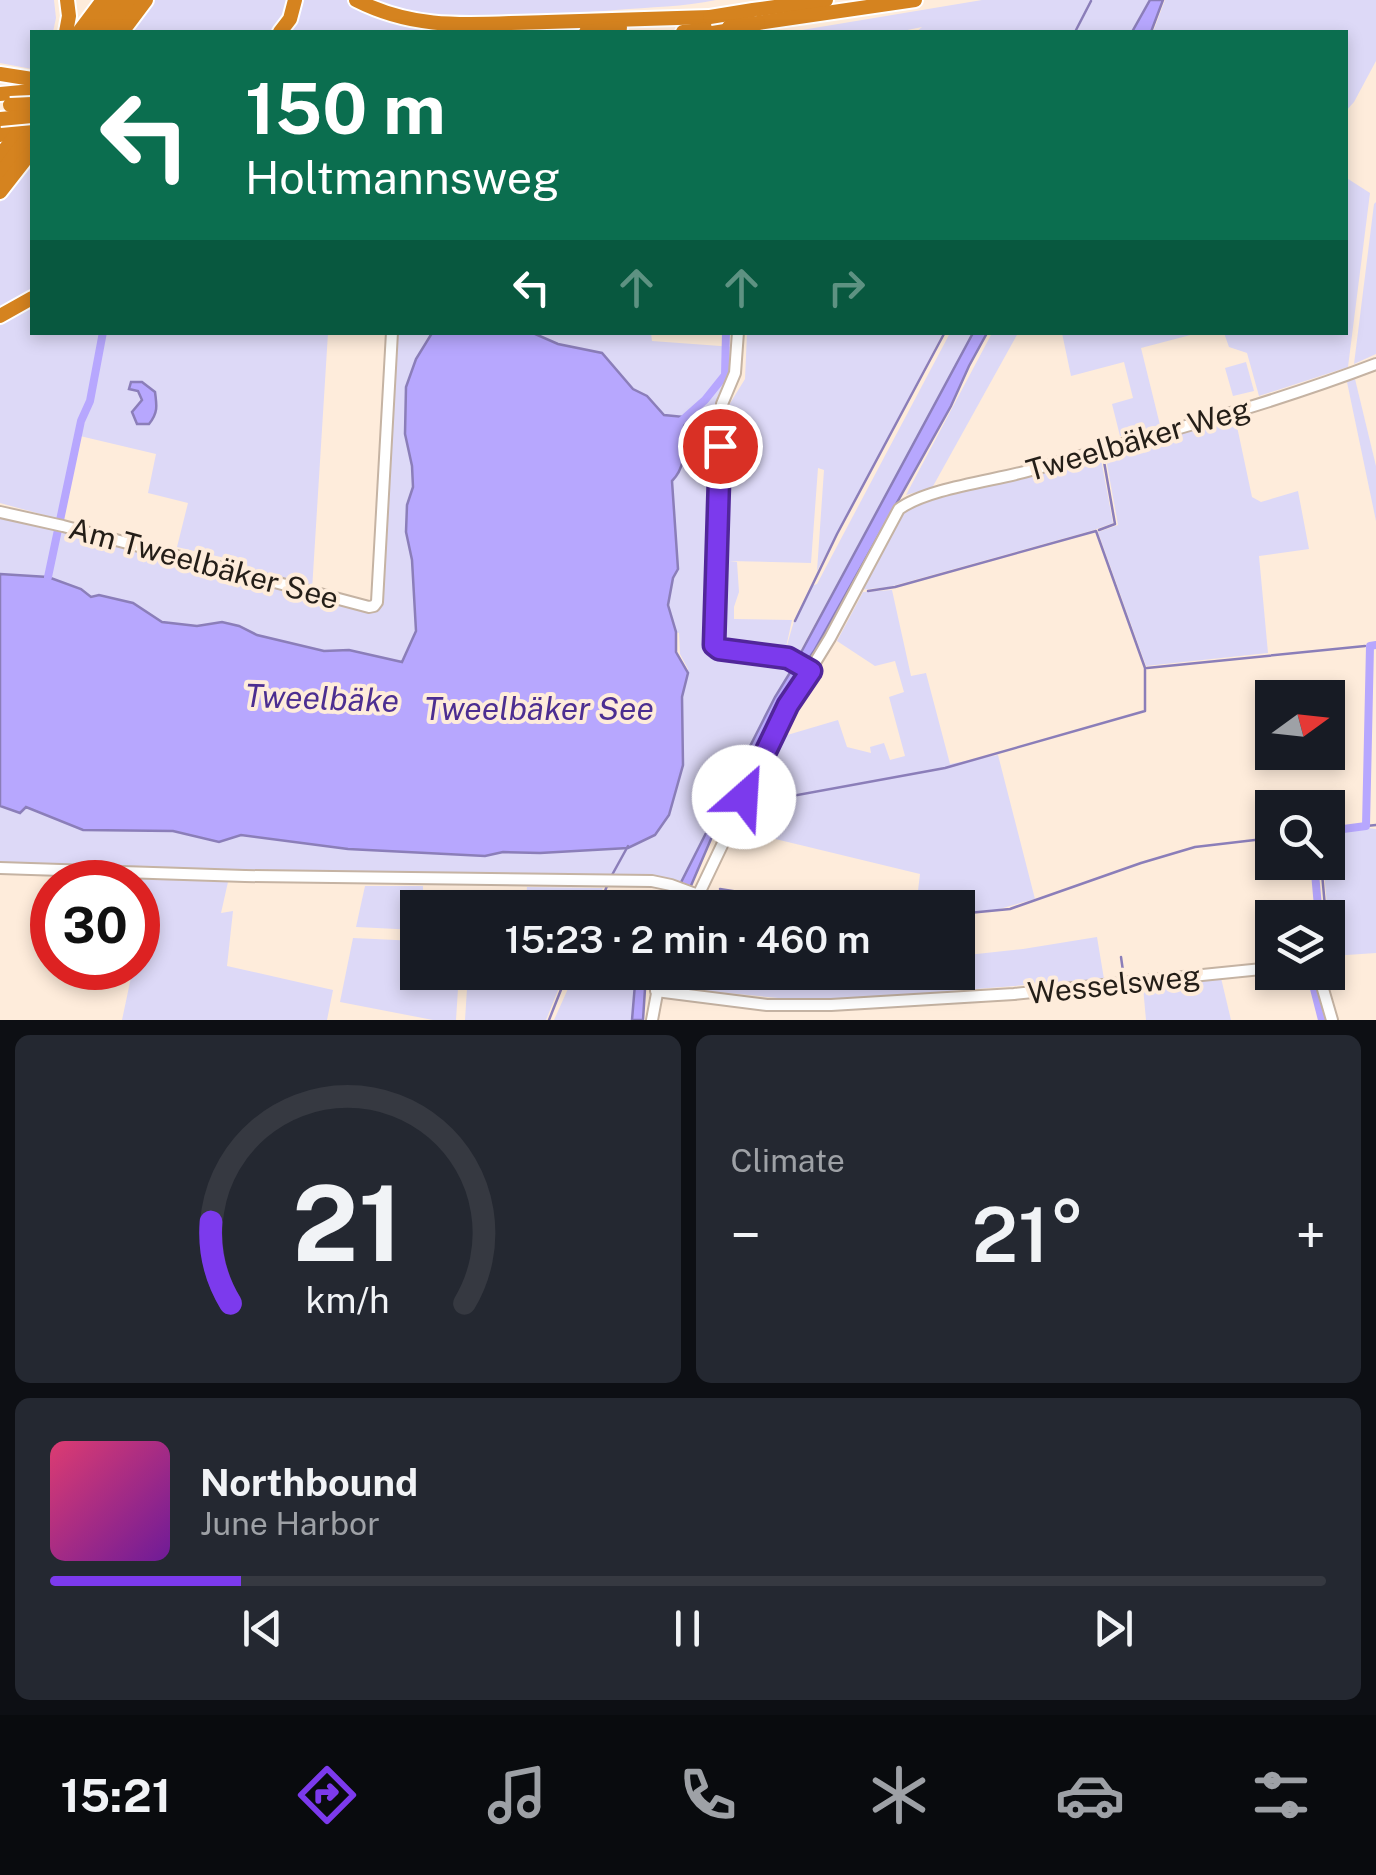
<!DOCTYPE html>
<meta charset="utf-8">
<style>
:root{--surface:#171b24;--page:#242831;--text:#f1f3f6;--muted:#9ea1a6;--line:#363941;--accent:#7c3aed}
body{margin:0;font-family:"Public Sans",sans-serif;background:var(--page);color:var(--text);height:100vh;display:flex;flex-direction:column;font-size:38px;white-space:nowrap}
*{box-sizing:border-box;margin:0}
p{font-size:32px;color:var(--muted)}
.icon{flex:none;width:55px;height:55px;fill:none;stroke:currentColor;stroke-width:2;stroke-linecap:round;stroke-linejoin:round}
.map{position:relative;height:1020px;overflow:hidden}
.drawer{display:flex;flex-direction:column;gap:15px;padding:15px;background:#0d0f14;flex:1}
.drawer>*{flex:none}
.hud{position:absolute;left:30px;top:30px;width:1318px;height:305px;border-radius:0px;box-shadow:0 5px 15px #0003;background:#0b6e4f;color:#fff;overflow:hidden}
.needle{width:65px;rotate:75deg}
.fabs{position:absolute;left:1255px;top:680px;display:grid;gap:20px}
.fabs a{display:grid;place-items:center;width:90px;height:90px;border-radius:0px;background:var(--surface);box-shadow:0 5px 15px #0003;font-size:50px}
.speed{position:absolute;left:30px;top:860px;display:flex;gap:20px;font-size:50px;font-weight:700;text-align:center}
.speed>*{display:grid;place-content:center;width:130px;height:130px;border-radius:50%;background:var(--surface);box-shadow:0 5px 15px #0003;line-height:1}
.speed .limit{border:15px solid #d22;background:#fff;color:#111}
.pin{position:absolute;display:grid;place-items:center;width:85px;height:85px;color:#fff;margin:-42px;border:5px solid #fff;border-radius:50%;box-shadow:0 2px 10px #0007}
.me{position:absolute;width:110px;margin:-55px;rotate:26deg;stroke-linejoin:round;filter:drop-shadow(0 0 8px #0008)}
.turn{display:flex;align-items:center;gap:35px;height:210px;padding:0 50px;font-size:45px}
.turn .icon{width:130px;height:130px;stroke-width:2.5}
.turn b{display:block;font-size:70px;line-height:85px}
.lanes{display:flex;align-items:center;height:95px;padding:0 50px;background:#0003;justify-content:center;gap:50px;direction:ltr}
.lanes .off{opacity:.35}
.big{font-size:75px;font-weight:600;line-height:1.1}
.drawer .tile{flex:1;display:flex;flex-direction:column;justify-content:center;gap:15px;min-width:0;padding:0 35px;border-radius:15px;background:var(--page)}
.drawer .dial{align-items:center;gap:0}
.dial svg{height:260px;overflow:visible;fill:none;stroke:var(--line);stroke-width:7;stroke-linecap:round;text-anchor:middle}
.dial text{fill:var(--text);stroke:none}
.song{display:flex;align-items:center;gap:30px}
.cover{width:120px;height:120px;border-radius:15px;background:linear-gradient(135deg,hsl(340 70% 55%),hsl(280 70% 35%))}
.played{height:10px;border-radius:5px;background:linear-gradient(90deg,var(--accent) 15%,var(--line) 15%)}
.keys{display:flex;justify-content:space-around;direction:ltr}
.heat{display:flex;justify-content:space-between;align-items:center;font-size:55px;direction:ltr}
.drawer .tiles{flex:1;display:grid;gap:15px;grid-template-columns:1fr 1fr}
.tile:last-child{grid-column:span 2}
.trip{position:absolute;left:400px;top:890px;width:575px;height:100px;border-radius:0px;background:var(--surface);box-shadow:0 5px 15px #0003;font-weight:600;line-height:100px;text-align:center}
.tab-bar{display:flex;height:160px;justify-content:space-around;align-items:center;background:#090b0e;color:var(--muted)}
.tab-bar .icon{width:70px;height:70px}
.tab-bar .selected{color:var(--accent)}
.tab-bar b{font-size:45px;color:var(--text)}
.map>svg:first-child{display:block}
.green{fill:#ddd9f7}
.water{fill:#b7a7fe;stroke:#8b7eb9;stroke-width:2.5}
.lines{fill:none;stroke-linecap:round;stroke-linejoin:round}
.stream{stroke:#8b7eb9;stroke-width:2.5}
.canal{stroke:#b7a7fe;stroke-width:8}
.minor-casing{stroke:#c5b3a3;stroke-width:14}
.highway-casing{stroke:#fff;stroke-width:18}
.minor{stroke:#fff;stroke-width:10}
.highway{stroke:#d5831f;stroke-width:14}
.highway-bridge-casing{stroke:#fff;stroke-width:18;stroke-linecap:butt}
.highway-bridge{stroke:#d5831f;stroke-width:14}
.route-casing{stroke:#51269a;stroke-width:25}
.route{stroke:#7c3aed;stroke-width:18}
.labels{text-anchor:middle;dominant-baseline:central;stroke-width:8;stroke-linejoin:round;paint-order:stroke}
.street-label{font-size:30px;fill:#241e18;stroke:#feecdb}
.water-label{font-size:32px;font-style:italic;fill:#4c2e91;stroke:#feecdb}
</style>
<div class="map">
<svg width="1376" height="1020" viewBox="0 0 1376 1020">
<rect width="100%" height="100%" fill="#feecdb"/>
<!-- green -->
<g class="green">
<path d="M 0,0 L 54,0 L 56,18 L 53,32 L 32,32 L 32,69 L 0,63 Z"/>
<path d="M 155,0 L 289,0 L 283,19 L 272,32 L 131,32 Z"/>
<path d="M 299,0 L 350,0 L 472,29 L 448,32 L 284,32 Z"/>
<path d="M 372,0 L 716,0 C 684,7 650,7 616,10 C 550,15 431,28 372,0 Z"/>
<path d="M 982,0 L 1150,0 L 1132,32 L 916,32 L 922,27 L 898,32 L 790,32 Z"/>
<path d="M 1165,0 L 1376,0 L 1376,61 L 1354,102 L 1345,112 L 1345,32 L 1153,32 Z"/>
<path d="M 32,162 L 32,294 L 0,312 L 0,202 Z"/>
<path d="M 1345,177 L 1370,193 L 1348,367 L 1259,396 L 1247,353 L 1229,347 L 1224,333 L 1345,332 Z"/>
<path d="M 1376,202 L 1376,354 L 1354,364 L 1374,204 Z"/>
<path d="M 32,307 L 32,332 L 328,333 L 312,590 L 248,571 L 247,563 L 177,547 L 188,503 L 148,493 L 156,454 L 80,436 L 90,406 L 87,404 L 78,420 L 59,519 L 0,503 L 0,325 Z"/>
<path d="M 398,333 L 432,333 L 416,359 L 405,434 L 412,466 L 413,487 L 407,505 L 406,532 L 412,560 L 416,631 L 401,662 L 349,650 L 324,651 L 257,635 L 239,626 L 222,622 L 197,626 L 162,622 L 133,603 L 91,597 L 81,589 L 48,577 L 0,574 L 0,515 L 370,611 L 380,603 Z"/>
<path d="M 533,333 L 651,333 L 652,341 L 734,347 L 733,371 L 722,393 L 714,490 L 709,648 L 716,653 L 782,660 L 794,666 L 775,697 L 680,884 L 0,864 L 0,806 L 20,813 L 26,806 L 138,830 L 173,831 L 219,842 L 241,835 L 348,849 L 485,856 L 503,852 L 540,853 L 628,848 L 681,723 L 682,697 L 688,669 L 680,654 L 679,633 L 676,632 C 668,608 664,593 678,569 L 672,481 L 685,440 L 683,429 L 685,418 L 665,415 L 647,396 L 633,389 L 602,353 L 558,344 Z"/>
<path d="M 747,333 L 943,333 L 817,571 L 824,470 L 818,468 L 811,563 L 730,561 L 737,562 L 739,592 L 734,607 L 734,619 L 792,620 L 785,652 L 794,621 L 811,586 L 817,584 L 950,333 L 973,333 L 797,657 L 785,655 L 785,652 L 722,645 L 729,405 L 745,379 Z"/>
<path d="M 992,333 L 1018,333 L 932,488 L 906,495 Z"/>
<path d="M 1062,333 L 1062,332 L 1198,333 L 1141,348 L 1160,425 L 1120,436 L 1112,404 L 1133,398 L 1124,362 L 1071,376 Z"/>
<path d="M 1246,362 L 1254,391 L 1233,396 L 1225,368 Z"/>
<path d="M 1355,379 L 1376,466 L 1376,521 L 1347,382 Z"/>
<path d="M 1235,417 L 1252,497 L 1261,502 L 1298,491 L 1309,549 L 1259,556 L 1268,653 L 1146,666 L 1098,532 L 1118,525 L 1105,453 Z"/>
<path d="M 1100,454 L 1113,523 L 1094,530 L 889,587 L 860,590 L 903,510 L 914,504 Z"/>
<path d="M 892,590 L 911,676 L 926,673 L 950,764 L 998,755 L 1035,899 L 992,911 L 958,913 L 958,908 L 916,907 L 920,874 L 734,829 L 747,802 L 750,802 L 754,798 L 752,791 L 777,738 L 838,720 L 847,747 L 871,753 L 870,747 L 884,743 L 890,760 L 905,756 L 889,697 L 904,692 L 895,661 L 875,666 L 837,641 L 863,592 Z"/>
<path d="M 1368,828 L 1376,829 L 1376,953 L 1332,956 L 1323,863 L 1328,862 L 1328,833 Z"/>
<path d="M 95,877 L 228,882 L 221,913 L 233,911 L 227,966 L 333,990 L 327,1020 L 122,1020 L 133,968 L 138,968 L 138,882 L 94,882 Z"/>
<path d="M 365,886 L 423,886 L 423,907 L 418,908 L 417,930 L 356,927 Z"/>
<path d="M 527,887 L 603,888 L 594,907 L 525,907 Z"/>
<path d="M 1097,937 L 1104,979 L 860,998 L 789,999 L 675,988 L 673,983 L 678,972 L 958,972 L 958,956 L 1023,949 Z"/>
<path d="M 353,938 L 417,941 L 418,972 L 459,973 L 456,1020 L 433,1020 L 340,1002 Z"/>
<path d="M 468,973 L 468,972 L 565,973 L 546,1020 L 465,1020 Z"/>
<path d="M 575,973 L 609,973 L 635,984 L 632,1020 L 554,1020 Z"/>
<path d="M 1221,978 L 1231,1020 L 1146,1020 L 1143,987 Z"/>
</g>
<!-- water -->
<g class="water">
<path d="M 1150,0 L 1163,0 L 1151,32 L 1132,32 Z"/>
<path d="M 432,333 L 533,333 L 558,344 L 602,353 L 633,389 L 647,396 L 664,415 L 685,417 C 681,440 690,463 672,481 L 678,569 L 673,578 L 668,605 L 676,632 L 676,652 L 688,673 L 682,697 L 683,765 L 669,815 L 655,835 L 628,848 L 540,853 L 503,852 L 485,856 L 348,849 L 241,835 L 219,842 L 173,831 L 83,830 L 26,807 L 20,813 L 0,806 L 0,574 L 48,577 L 81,589 L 91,597 L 99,595 L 133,603 L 162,622 L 197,626 L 222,622 L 239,626 L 257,635 L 324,651 L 349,650 L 402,662 L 416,631 L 412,560 L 406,532 L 407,505 L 413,487 L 412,466 L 405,434 L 406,387 L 416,359 Z"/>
<path d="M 973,333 L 987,333 L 969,366 L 951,406 L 814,651 L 805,664 L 797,660 Z"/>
<path d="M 131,382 L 142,382 L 155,392 C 157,406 158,413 149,424 L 137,424 L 132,412 L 142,400 L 138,391 L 129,389 Z"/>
<path d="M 794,666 L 802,671 L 781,699 L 720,818 L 687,895 L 681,900 L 679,907 L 668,908 L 775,697 Z"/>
<path d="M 638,973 L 650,973 L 645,989 L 643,1020 L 632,1020 L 635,984 Z"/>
</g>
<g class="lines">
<!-- stream -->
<g class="stream">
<path d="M 1075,32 L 1091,1"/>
<path d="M 1099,530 L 1115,524 L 1103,456"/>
<path d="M 795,621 L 837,534 L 945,332"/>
<path d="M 1147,668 L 1365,646"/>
<path d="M 754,803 L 945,768 L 1145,711 L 1145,668 L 1096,531 L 895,587 L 868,591"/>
<path d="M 1366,826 L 1376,825"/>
<path d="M 1321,862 L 1326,918"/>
<path d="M 612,875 L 628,846"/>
<path d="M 720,889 L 840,908"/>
<path d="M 598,908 L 607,886"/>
<path d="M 707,908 L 713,896"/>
<path d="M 958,914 L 1010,909 L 1141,863 L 1195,847 L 1272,838"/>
<path d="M 1328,929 L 1330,957"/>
<path d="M 1121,957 L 1124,978"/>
<path d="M 673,989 L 671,982 L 676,972"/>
<path d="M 549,1020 L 568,972"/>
</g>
<!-- canal -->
<g class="canal">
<path d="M 678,424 L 705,400 L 725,375 L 726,332"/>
<path d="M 48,577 L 81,421 L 90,401 L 103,332"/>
<path d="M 1328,831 L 1366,826 L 1370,646 L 1376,645"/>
<path d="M 1314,862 L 1319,918"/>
<path d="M 1311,977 L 1322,1020"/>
</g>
<defs>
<g id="minor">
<path d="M 738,332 L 735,373 L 722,404 L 712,638 L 715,648 L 719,649 L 788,658 L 811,671"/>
<path d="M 0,512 L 63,526 L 369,607 L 374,606 L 377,602 L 392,332"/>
<path d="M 0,868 L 245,876 L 652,881 L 671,885 L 698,895"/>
<path d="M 692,908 L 789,705 L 830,638 L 899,509 C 926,489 990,481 1024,472 C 1142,438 1261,408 1376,364"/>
<path d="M 1318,972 L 1332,1020"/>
<path d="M 656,991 L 767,1005 L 831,1005 L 1014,994 L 1272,968"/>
<path d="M 652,1020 L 661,972"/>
</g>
<g id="highway">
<path d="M 356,0 C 421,33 477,23 547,22 C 601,20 656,19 710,17"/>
<path d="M 753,10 L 826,0"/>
<path d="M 758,23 L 915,0"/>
<path d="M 66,32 L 69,16 L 67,0"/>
<path d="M 79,32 L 103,0"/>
<path d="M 94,32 L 117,0"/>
<path d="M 108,32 L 132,0"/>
<path d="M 122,32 L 146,0"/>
<path d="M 280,32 L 290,19 L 295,0"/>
<path d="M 586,32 L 620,28"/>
<path d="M 683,32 L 729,27"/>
<path d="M 0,74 L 32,79"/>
<path d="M 0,94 L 32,91"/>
<path d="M 0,135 L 32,95"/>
<path d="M 0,156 L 32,113"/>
<path d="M 0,174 L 32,132"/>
<path d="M 0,192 L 32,151"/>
<path d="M 0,316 L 32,298"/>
</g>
</defs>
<!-- minor casing -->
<use href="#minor" class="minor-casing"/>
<!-- highway casing -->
<use href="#highway" class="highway-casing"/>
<!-- minor -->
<use href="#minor" class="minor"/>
<!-- highway -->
<use href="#highway" class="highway"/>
<defs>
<g id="highway-bridge">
<path d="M 710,17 L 753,10"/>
<path d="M 729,27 L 758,23"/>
<path d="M 10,105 L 32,104"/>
<path d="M 0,119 L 32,116"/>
</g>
</defs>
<!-- highway-bridge casing -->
<use href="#highway-bridge" class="highway-bridge-casing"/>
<!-- highway-bridge -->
<use href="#highway-bridge" class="highway-bridge"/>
</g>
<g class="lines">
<defs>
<path id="route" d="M 720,446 L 714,645 L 719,649 L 788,658 L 811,671 L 788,705 L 744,797"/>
</defs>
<!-- route casing -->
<use href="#route" class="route-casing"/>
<!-- route -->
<use href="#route" class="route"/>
</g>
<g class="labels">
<!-- street labels -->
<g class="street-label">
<text transform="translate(1138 439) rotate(-16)">Tweelbäker Weg</text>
<text transform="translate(204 563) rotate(15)">Am Tweelbäker See</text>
<text transform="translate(1114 984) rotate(-6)">Wesselsweg</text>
</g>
<!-- water labels -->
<g class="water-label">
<text transform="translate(322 698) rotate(2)">Tweelbäke</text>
<text x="539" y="708">Tweelbäker See</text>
</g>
</g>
</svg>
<div class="fabs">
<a><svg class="needle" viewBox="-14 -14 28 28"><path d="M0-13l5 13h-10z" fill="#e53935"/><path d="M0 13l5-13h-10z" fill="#9ea1a6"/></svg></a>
<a><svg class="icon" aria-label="search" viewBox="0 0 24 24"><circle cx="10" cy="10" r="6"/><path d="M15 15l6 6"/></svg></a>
<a><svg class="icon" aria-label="layers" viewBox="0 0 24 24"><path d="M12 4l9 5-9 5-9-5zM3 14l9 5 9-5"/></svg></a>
</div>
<div class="speed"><div class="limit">30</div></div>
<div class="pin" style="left:720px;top:446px;background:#d93025"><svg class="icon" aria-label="arrive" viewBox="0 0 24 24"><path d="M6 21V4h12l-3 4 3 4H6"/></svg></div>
<svg class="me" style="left:744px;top:797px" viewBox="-20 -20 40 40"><circle r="19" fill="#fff"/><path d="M0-13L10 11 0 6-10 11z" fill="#7c3aed"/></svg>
<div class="trip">15:23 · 2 min · 460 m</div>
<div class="hud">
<div class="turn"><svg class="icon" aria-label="left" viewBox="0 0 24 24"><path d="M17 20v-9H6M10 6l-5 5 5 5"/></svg><div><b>150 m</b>Holtmannsweg</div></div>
<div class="lanes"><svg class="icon" aria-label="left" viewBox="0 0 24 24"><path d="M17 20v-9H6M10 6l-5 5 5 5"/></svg><svg class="icon off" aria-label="ahead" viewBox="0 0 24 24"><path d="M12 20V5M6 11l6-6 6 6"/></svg><svg class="icon off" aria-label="ahead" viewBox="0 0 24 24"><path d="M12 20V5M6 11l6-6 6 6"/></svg><svg class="icon off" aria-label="right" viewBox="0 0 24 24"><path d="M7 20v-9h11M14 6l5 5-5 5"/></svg></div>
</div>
</div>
<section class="drawer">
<div class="tiles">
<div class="tile dial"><svg viewBox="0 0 100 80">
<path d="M14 69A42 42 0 1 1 86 69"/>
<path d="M14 69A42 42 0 0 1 8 44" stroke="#7c3aed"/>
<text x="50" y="56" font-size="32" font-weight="700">21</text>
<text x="50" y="72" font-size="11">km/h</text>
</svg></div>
<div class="tile"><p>Climate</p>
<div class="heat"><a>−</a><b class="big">21°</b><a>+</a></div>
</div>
<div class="tile">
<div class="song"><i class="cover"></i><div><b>Northbound</b><p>June Harbor</p></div></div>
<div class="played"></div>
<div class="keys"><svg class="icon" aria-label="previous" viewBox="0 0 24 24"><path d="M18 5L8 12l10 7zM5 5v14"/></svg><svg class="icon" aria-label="pause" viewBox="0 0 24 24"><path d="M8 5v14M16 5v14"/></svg><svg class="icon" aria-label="next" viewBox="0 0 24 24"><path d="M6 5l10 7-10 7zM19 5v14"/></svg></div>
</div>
</div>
</section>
<nav class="tab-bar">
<b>15:21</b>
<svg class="icon selected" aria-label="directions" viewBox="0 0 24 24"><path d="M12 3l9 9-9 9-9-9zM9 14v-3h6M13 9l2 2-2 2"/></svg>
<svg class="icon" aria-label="music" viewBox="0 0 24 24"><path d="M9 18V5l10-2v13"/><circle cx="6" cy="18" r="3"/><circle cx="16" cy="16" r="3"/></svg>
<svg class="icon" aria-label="phone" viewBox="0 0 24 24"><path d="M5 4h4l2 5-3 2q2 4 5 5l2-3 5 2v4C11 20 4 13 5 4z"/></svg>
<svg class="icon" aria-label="climate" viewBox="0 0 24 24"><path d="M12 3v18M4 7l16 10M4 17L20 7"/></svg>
<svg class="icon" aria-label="car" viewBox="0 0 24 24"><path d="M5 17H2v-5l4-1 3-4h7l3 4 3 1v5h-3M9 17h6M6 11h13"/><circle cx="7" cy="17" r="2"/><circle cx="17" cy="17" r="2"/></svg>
<svg class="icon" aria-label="filters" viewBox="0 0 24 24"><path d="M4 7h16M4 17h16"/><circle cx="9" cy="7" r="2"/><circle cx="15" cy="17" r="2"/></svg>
</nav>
